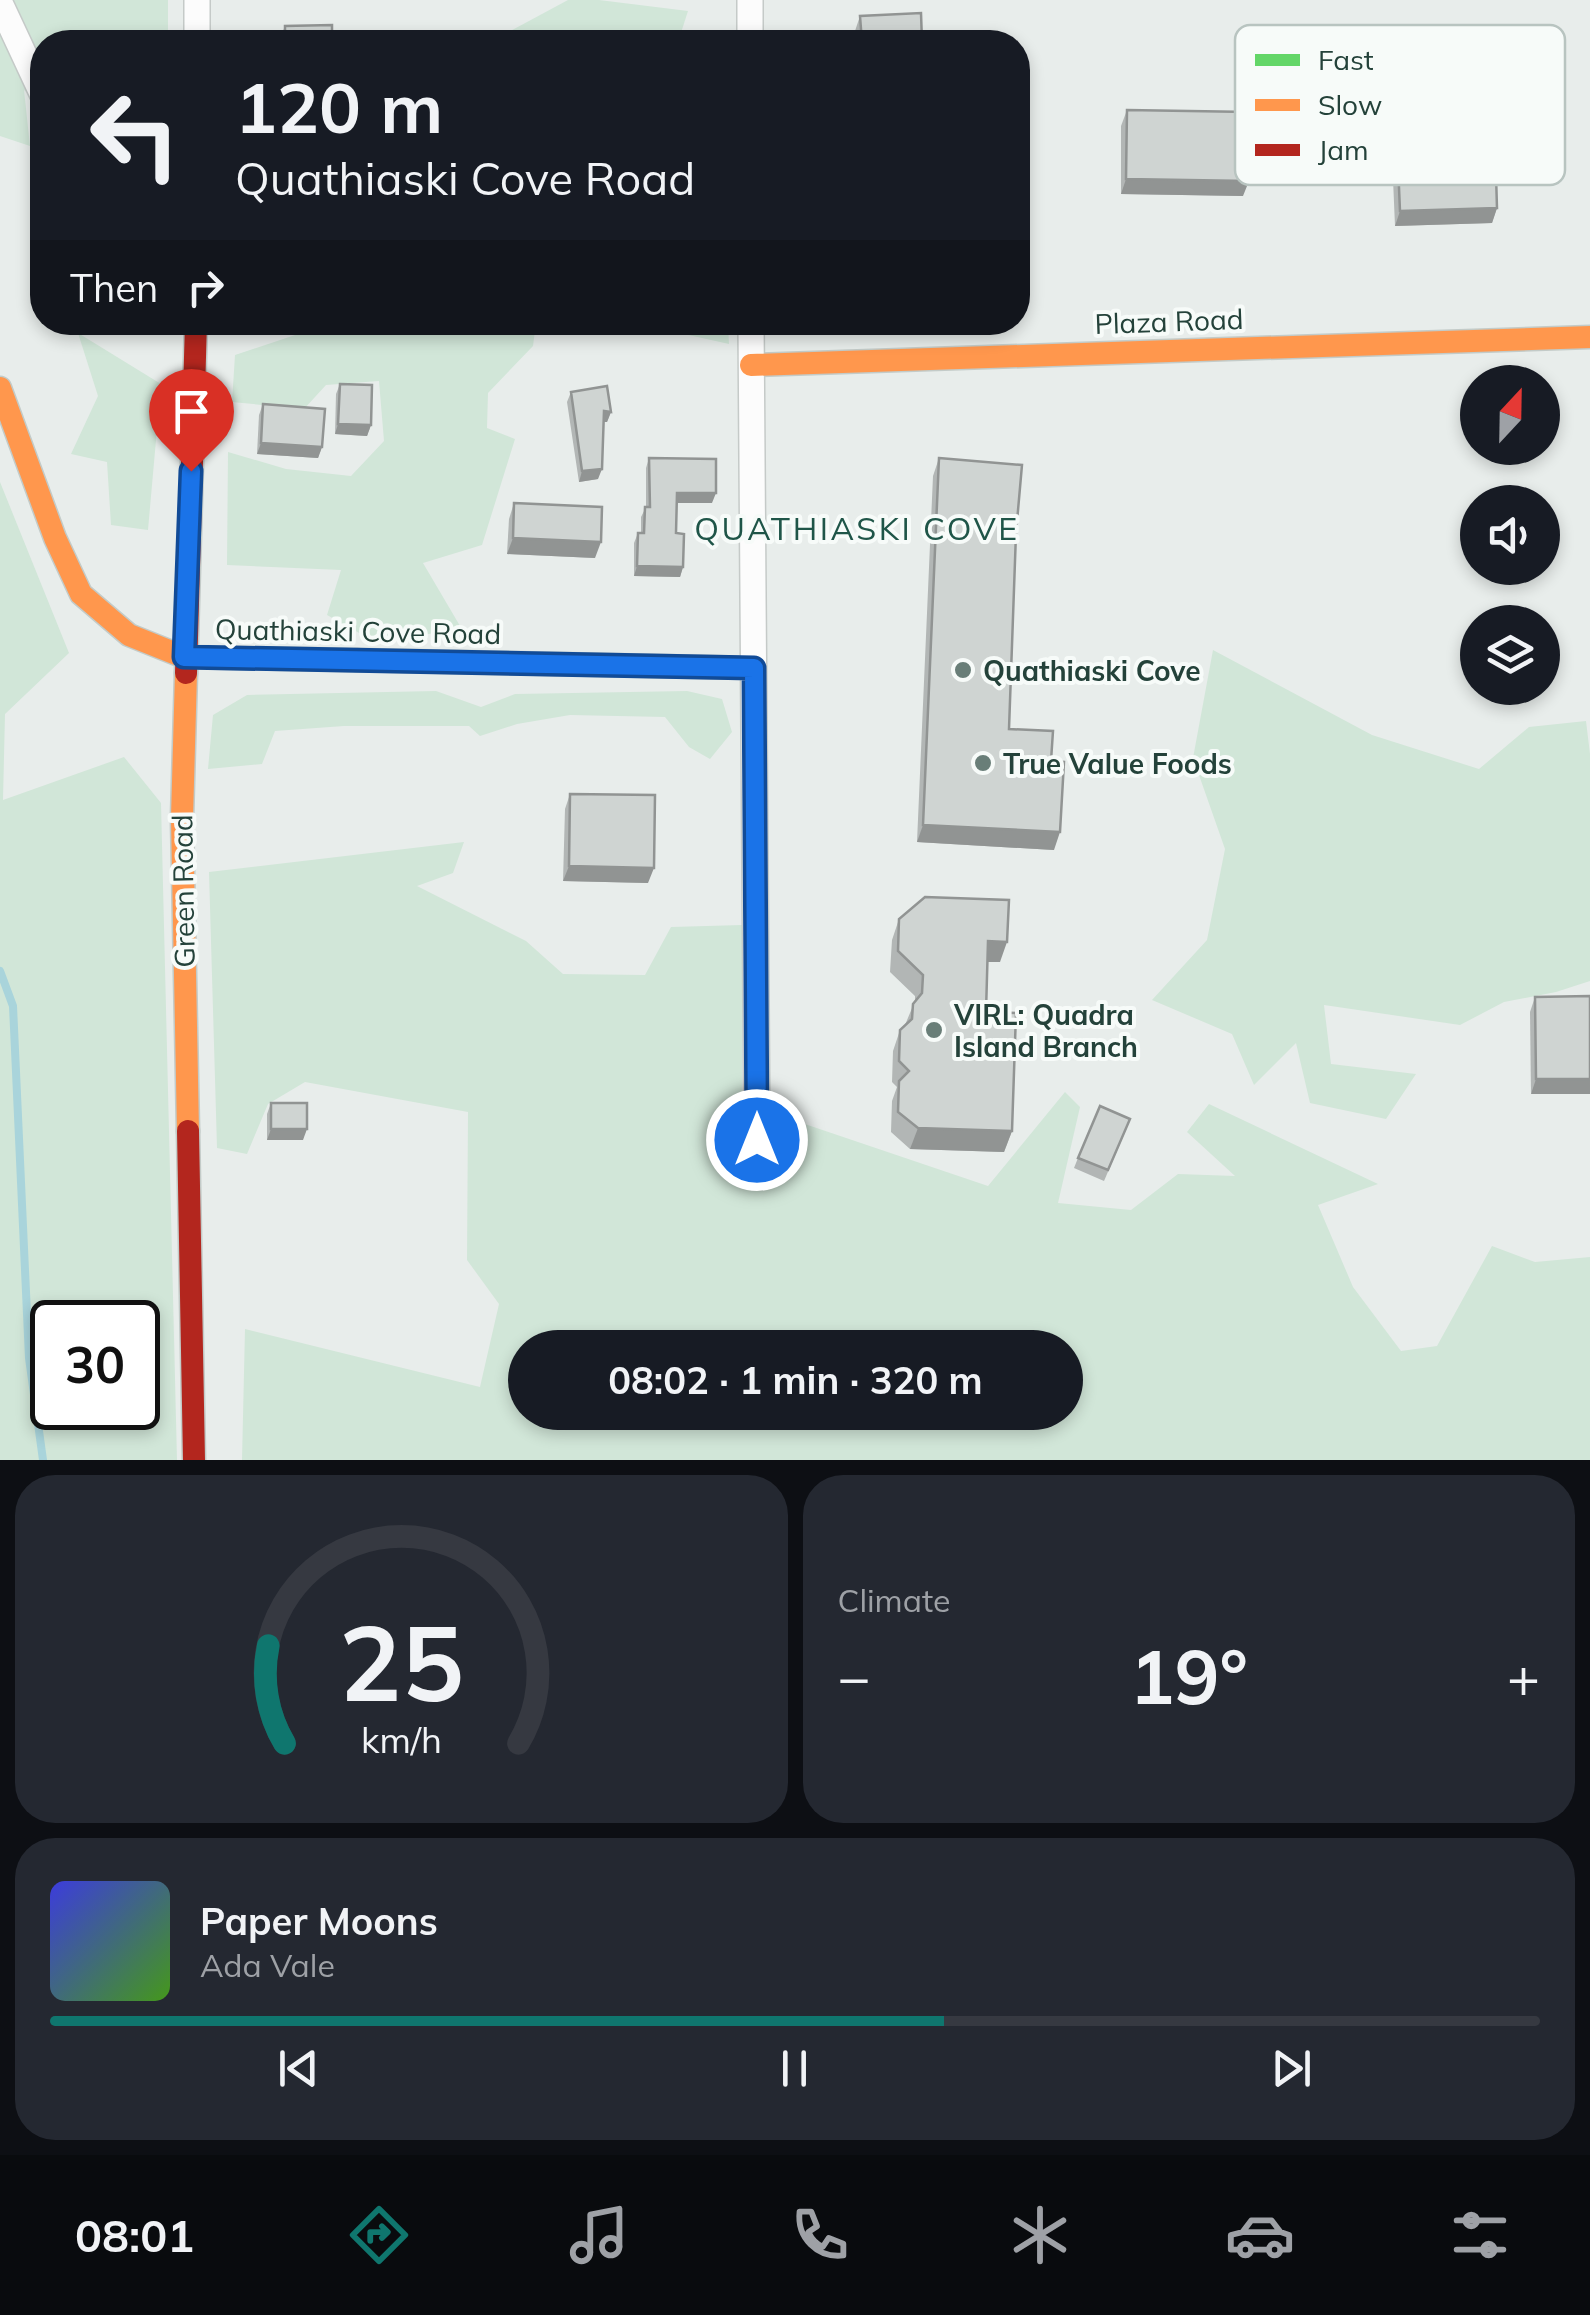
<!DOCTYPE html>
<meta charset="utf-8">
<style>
:root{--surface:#171b24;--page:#242831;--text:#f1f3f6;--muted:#9ea1a6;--line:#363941;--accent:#0f766e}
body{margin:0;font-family:Mulish,sans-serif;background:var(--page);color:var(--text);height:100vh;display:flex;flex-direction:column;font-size:38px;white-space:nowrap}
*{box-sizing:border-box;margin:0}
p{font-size:32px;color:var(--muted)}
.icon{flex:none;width:55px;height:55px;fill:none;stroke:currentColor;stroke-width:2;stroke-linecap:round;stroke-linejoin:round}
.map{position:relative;height:1460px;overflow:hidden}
.details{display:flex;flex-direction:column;gap:15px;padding:15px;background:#0d0f14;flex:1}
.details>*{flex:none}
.top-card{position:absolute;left:30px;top:30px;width:1000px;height:305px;border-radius:40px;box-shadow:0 5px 15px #0003;background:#171b24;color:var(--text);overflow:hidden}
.needle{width:65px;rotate:22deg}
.buttons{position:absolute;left:1460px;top:365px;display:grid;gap:20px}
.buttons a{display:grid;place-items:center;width:100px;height:100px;border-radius:50%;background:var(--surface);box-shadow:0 5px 15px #0003;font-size:50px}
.speed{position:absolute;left:30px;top:1300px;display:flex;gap:20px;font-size:50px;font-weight:700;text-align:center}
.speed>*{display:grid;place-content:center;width:130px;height:130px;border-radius:50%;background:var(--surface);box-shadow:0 5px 15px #0003;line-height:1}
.speed .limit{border:5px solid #111;border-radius:15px;background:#fff;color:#111}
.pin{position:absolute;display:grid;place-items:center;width:85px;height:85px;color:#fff;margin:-102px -42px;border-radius:50% 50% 50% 0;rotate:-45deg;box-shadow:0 0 10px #0007}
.pin .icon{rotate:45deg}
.me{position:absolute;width:110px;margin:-55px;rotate:0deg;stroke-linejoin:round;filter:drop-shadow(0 0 8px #0008)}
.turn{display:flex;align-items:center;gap:35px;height:210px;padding:0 40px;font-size:45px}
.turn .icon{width:130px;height:130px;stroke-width:2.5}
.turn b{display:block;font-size:70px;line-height:85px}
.then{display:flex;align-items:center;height:95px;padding:0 40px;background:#0003;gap:20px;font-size:38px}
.big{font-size:75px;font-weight:700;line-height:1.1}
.details .tile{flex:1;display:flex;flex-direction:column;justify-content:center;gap:15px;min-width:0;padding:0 35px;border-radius:40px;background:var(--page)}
.details .dial{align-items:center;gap:0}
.dial svg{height:260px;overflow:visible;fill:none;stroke:var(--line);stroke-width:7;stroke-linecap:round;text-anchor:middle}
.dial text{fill:var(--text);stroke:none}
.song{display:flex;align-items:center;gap:30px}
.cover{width:120px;height:120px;border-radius:15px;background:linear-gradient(135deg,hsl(240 70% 55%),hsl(100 70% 35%))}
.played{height:10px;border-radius:5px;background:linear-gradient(90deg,var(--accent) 60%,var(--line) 60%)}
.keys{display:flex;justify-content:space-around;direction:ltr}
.heat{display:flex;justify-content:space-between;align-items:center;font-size:55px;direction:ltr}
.details .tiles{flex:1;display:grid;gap:15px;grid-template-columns:1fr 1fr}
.tile:last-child{grid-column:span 2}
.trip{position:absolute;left:508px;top:1330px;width:575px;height:100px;border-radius:50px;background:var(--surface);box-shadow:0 5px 15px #0003;font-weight:700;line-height:100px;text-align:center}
.menu{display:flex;height:160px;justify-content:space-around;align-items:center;background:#090b0e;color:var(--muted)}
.menu .icon{width:70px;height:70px}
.menu .active{color:var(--accent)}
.menu b{font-size:45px;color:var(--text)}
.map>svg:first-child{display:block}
.green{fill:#d1e6d8;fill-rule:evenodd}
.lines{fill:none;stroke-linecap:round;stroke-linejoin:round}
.stream{stroke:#a9d4db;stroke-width:8}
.street-casing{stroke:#c5cac8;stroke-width:28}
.fast-casing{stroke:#c3cbc8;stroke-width:25}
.slow-casing{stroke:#c3cbc8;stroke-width:25}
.jam-casing{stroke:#c3cbc8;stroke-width:25}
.street{stroke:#fcfcfc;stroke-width:25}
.fast{stroke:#63d668;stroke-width:22}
.slow{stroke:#ff974d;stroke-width:22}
.jam{stroke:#b3261e;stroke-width:22}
.wall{fill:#b2b6b5}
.shaded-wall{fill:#919493}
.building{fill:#cfd4d2;stroke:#919493;stroke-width:2.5}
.route-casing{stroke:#114b97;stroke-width:25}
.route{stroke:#1a73e8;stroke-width:18}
.poi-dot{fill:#697e78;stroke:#f7fbf9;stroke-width:4}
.labels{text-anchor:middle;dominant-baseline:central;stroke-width:8;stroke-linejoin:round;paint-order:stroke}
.street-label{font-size:28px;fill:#24423a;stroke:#f7fbf9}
.poi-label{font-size:28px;font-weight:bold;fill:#24423a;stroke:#f7fbf9;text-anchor:start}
.quarter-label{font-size:32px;letter-spacing:2.5px;fill:#1f5548;stroke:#f7fbf9}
.key{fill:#f7fbf9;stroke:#b8c4c0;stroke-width:2.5}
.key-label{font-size:28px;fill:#24423a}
</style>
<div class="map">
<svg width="1590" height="1460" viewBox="0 0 1590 1460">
<rect width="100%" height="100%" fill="#e8edeb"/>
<!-- green -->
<g class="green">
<path d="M 0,0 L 168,0 L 168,42 L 42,42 L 42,104 L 24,90 L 30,146 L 0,136 Z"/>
<path d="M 568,0 L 599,0 L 688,11 L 678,42 L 490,42 Z"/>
<path d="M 313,323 L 536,323 L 533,346 L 488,393 L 487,428 L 515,439 L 482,545 L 423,563 L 463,631 L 370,639 L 327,615 L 341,570 L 227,565 L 228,452 L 286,469 L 351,476 L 384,441 L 379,381 L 326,385 L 304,409 L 232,402 L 235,355 L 313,329 Z"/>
<path d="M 667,323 L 728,323 L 729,344 L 675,332 Z"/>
<path d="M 78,333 L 161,384 L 148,530 L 111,525 L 107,462 L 71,454 L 98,396 Z"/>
<path d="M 0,482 L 69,653 L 5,714 L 3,800 L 124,757 L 161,803 L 177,1460 L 0,1460 ZM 52,1322 L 138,1322 L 138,1408 L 52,1408 Z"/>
<path d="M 1213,650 L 1372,735 L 1479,769 L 1529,727 L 1586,721 L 1590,754 L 1590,981 L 1556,992 L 1504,1002 L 1460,1025 L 1324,1005 L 1331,1064 L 1416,1074 L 1386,1119 L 1310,1103 L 1296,1043 L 1254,1085 L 1232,1034 L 1152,1000 L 1207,940 L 1225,849 L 1193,758 Z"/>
<path d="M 436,691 L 481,707 L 515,694 L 687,691 L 722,699 L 732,732 L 710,759 L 689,747 L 665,717 L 570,715 L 517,724 L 480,736 L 469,726 L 344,726 L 275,731 L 262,764 L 208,769 L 213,715 L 247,695 Z"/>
<path d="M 464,842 L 453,873 L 417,886 L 526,941 L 563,974 L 645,975 L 671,927 L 742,925 L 742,1111 L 711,1143 L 755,1162 L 785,1152 L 790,1119 L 988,1186 L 1065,1092 L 1080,1107 L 1058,1203 L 1131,1210 L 1178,1174 L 1235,1176 L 1187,1132 L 1209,1104 L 1378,1184 L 1318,1205 L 1353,1287 L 1401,1351 L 1437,1346 L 1492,1246 L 1535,1262 L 1590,1257 L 1590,1460 L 242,1460 L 245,1329 L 480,1387 L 499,1304 L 467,1260 L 468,1112 L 305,1082 L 268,1104 L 247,1154 L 217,1148 L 209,872 ZM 525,1348 L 1065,1348 L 1065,1412 L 525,1412 Z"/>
</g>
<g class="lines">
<!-- stream -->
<path class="stream" d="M 0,971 L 13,1006 L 29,1358 L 43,1460"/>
<defs>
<g id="street">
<path d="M 197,0 L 197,42"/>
<path d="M 750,0 L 750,42"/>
<path d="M 0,3 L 42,93"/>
<path d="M 751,322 L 757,1140"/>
</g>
<path id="fast" d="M 357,660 L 754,668"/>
<g id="slow">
<path d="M 751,365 L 1590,337"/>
<path d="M 0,388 L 55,538 L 81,594 L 129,635 L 184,657 L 357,660"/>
<path d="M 186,673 L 182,818 L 188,1131"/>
</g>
<g id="jam">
<path d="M 186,673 L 196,322"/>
<path d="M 188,1131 L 194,1460"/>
</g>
</defs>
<!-- street casing -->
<use href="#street" class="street-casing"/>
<!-- fast casing -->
<use href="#fast" class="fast-casing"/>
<!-- slow casing -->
<use href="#slow" class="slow-casing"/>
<!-- jam casing -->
<use href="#jam" class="jam-casing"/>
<!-- street -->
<use href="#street" class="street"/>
<!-- fast -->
<use href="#fast" class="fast"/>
<!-- slow -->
<use href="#slow" class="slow"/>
<!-- jam -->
<use href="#jam" class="jam"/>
</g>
<!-- wall -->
<g class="wall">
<path d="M 860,16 L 922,42 L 853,42 L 853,37 Z"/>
<path d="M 285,26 L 332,42 L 281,42 L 281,36 Z"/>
<path d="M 1127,110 L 1243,196 L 1121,194 L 1121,126 Z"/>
<path d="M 1461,116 L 1537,146 L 1532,161 L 1495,156 L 1497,208 L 1492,223 L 1395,226 L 1393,179 L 1398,164 L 1452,163 L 1456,130 Z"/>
<path d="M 340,384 L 371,425 L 367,436 L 335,434 L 336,394 Z"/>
<path d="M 571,392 L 611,412 L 607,422 L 604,422 L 598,479 L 579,482 L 567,402 Z"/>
<path d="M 263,404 L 322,447 L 318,458 L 257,454 L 259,415 Z"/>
<path d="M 649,458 L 712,503 L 677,503 L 676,533 L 683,567 L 680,577 L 634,576 L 634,543 L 638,533 L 641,533 L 641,517 L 646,507 L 646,468 Z"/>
<path d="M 939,458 L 1016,533 L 1009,729 L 1051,761 L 1054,850 L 917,842 L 933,476 Z"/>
<path d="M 514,503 L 595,558 L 507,554 L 509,519 Z"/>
<path d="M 570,794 L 648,883 L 563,881 L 565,809 Z"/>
<path d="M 899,919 L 1000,962 L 988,962 L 986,1012 L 1012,1131 L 1004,1152 L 910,1149 L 891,1132 L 892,1101 L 897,1087 L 892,1082 L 893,1051 L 900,1030 L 905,1025 L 915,1001 L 915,996 L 890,972 L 892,940 Z"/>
<path d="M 1590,996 L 1531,1094 L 1530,1012 L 1535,997 Z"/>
<path d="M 271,1103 L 303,1140 L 267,1140 L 267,1114 Z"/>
<path d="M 1126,1130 L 1104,1181 L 1074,1168 L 1078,1158 Z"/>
</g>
<!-- shaded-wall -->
<g class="shaded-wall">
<path d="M 1495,141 L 1537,146 L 1532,161 L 1490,156 Z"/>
<path d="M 1126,179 L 1249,181 L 1243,196 L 1121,194 Z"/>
<path d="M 1497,208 L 1492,223 L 1395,226 L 1400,211 Z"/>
<path d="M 560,322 L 619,322 L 617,330 L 559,326 Z"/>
<path d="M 604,411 L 611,412 L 607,422 L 600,422 Z"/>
<path d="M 338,424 L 371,425 L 367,436 L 335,434 Z"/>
<path d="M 261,443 L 322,447 L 318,458 L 257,454 Z"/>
<path d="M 602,469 L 598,479 L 579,482 L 582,471 Z"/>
<path d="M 677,493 L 716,493 L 712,503 L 674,503 Z"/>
<path d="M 513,538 L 601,542 L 595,558 L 507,554 Z"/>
<path d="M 637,566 L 683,567 L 680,577 L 634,576 Z"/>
<path d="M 923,825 L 1060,832 L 1054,850 L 917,842 Z"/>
<path d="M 569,866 L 654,868 L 648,883 L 563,881 Z"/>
<path d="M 988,941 L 1007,942 L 1000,962 L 981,962 Z"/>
<path d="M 1536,1079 L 1590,1079 L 1590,1094 L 1531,1094 Z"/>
<path d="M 918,1128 L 1012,1131 L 1004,1152 L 910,1149 Z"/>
<path d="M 271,1129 L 307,1129 L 303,1140 L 267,1140 Z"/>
</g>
<!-- building -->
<g class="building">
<path d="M 921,13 L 922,42 L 862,42 L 860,16 Z"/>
<path d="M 332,25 L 332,42 L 285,42 L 285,26 Z"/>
<path d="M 1127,110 L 1250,112 L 1249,181 L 1126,179 Z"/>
<path d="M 1461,116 L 1540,125 L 1537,146 L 1495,141 L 1497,208 L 1400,211 L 1398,164 L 1456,163 Z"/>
<path d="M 340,384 L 372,385 L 371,425 L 338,424 Z"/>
<path d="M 607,386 L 611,412 L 604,411 L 602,469 L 582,471 L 571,392 Z"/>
<path d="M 263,404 L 325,409 L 322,447 L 261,443 Z"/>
<path d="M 649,458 L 716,459 L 716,493 L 677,493 L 676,533 L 684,534 L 683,567 L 637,566 L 638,533 L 644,533 L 645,507 L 650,507 Z"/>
<path d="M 939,458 L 1022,465 L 1016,533 L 1009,729 L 1053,731 L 1051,761 L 1064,762 L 1060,832 L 923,825 Z"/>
<path d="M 514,503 L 602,507 L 601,542 L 513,538 Z"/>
<path d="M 570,794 L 655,795 L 654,868 L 569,866 Z"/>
<path d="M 925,897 L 1009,900 L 1007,942 L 988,941 L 986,1012 L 1016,1013 L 1012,1131 L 918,1128 L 898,1112 L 899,1081 L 909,1071 L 899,1061 L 900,1030 L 912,1019 L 913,1004 L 922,993 L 923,975 L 898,951 L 899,919 Z"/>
<path d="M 1590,996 L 1590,1079 L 1536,1079 L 1535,997 Z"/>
<rect x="271" y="1103" width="36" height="26"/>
<path d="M 1100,1106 L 1130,1119 L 1108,1170 L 1078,1158 Z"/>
</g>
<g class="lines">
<defs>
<path id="route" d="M 191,471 L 184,657 L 754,668 L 757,1140"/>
</defs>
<!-- route casing -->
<use href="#route" class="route-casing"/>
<!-- route -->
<use href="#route" class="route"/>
</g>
<!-- markers -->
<g class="poi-dot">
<circle cx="963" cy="670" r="10"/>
<circle cx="983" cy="763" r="10"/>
<circle cx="934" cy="1030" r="10"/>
</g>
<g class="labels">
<!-- street labels -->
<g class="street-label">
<text transform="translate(1169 321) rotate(-2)">Plaza Road</text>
<text transform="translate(358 631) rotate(1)">Quathiaski Cove Road</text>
<text transform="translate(183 891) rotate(-91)">Green Road</text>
</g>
<!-- poi labels -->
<g class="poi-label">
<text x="983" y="670">Quathiaski Cove</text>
<text x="1003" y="763">True Value Foods</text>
<text x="954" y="1014">VIRL: Quadra<tspan x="954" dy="32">Island Branch</tspan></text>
</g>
<!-- quarter labels -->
<g class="quarter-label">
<text x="857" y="528">QUATHIASKI COVE</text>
</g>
</g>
<!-- legend -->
<rect x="1235" y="25" width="330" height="160" rx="15" class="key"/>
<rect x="1255" y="54" width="45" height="12" fill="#63d668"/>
<rect x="1255" y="99" width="45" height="12" fill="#ff974d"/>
<rect x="1255" y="144" width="45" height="12" fill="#b3261e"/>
<g class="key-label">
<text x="1318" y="70">Fast</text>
<text x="1318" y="115">Slow</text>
<text x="1318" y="160">Jam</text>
</g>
</svg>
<div class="buttons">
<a><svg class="needle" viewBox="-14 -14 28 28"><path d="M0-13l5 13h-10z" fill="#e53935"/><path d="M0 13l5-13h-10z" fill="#9ea1a6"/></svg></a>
<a><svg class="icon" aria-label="sound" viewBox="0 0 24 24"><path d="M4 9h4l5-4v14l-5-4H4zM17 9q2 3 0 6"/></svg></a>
<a><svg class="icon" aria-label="layers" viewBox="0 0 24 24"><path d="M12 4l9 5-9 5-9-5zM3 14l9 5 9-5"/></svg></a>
</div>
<div class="speed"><div class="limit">30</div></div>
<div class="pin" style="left:191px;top:471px;background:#d93025"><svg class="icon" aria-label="arrive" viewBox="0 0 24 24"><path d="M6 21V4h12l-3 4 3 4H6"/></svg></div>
<svg class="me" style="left:757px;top:1140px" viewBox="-20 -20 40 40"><circle r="17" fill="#1a73e8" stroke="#fff" stroke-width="3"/><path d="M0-11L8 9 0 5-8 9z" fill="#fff"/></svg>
<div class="trip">08:02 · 1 min · 320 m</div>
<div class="top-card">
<div class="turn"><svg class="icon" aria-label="left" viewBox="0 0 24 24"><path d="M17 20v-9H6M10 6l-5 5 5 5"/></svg><div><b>120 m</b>Quathiaski Cove Road</div></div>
<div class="then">Then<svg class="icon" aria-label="right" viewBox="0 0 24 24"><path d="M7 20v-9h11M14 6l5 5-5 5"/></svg></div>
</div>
</div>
<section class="details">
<div class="tiles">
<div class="tile dial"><svg viewBox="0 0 100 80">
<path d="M14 69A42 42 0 1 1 86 69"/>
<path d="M14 69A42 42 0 0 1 9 39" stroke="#0f766e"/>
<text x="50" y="56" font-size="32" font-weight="700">25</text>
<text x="50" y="72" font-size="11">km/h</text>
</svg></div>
<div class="tile"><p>Climate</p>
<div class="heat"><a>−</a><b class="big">19°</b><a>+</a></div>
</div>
<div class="tile">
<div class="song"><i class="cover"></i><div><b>Paper Moons</b><p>Ada Vale</p></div></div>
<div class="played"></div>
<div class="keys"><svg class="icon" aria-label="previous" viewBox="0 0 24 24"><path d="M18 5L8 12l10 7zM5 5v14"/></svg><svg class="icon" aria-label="pause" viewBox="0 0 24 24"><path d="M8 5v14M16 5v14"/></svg><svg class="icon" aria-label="next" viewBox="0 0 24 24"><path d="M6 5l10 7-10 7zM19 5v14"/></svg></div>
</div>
</div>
</section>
<nav class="menu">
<b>08:01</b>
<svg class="icon active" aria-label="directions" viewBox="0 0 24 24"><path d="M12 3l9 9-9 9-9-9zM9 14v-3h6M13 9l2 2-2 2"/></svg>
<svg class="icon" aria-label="music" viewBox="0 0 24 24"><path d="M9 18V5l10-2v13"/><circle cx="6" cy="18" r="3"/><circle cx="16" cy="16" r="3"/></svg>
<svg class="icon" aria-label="phone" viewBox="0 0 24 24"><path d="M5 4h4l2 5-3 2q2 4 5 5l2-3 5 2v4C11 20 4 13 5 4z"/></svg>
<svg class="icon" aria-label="climate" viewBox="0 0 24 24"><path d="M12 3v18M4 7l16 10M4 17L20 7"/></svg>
<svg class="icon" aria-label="car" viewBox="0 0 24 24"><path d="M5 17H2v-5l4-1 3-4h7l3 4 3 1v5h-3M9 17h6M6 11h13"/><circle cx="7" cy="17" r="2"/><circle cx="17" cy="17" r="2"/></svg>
<svg class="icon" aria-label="filters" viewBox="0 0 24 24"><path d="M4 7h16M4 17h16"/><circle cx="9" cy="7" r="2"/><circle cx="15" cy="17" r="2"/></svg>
</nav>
